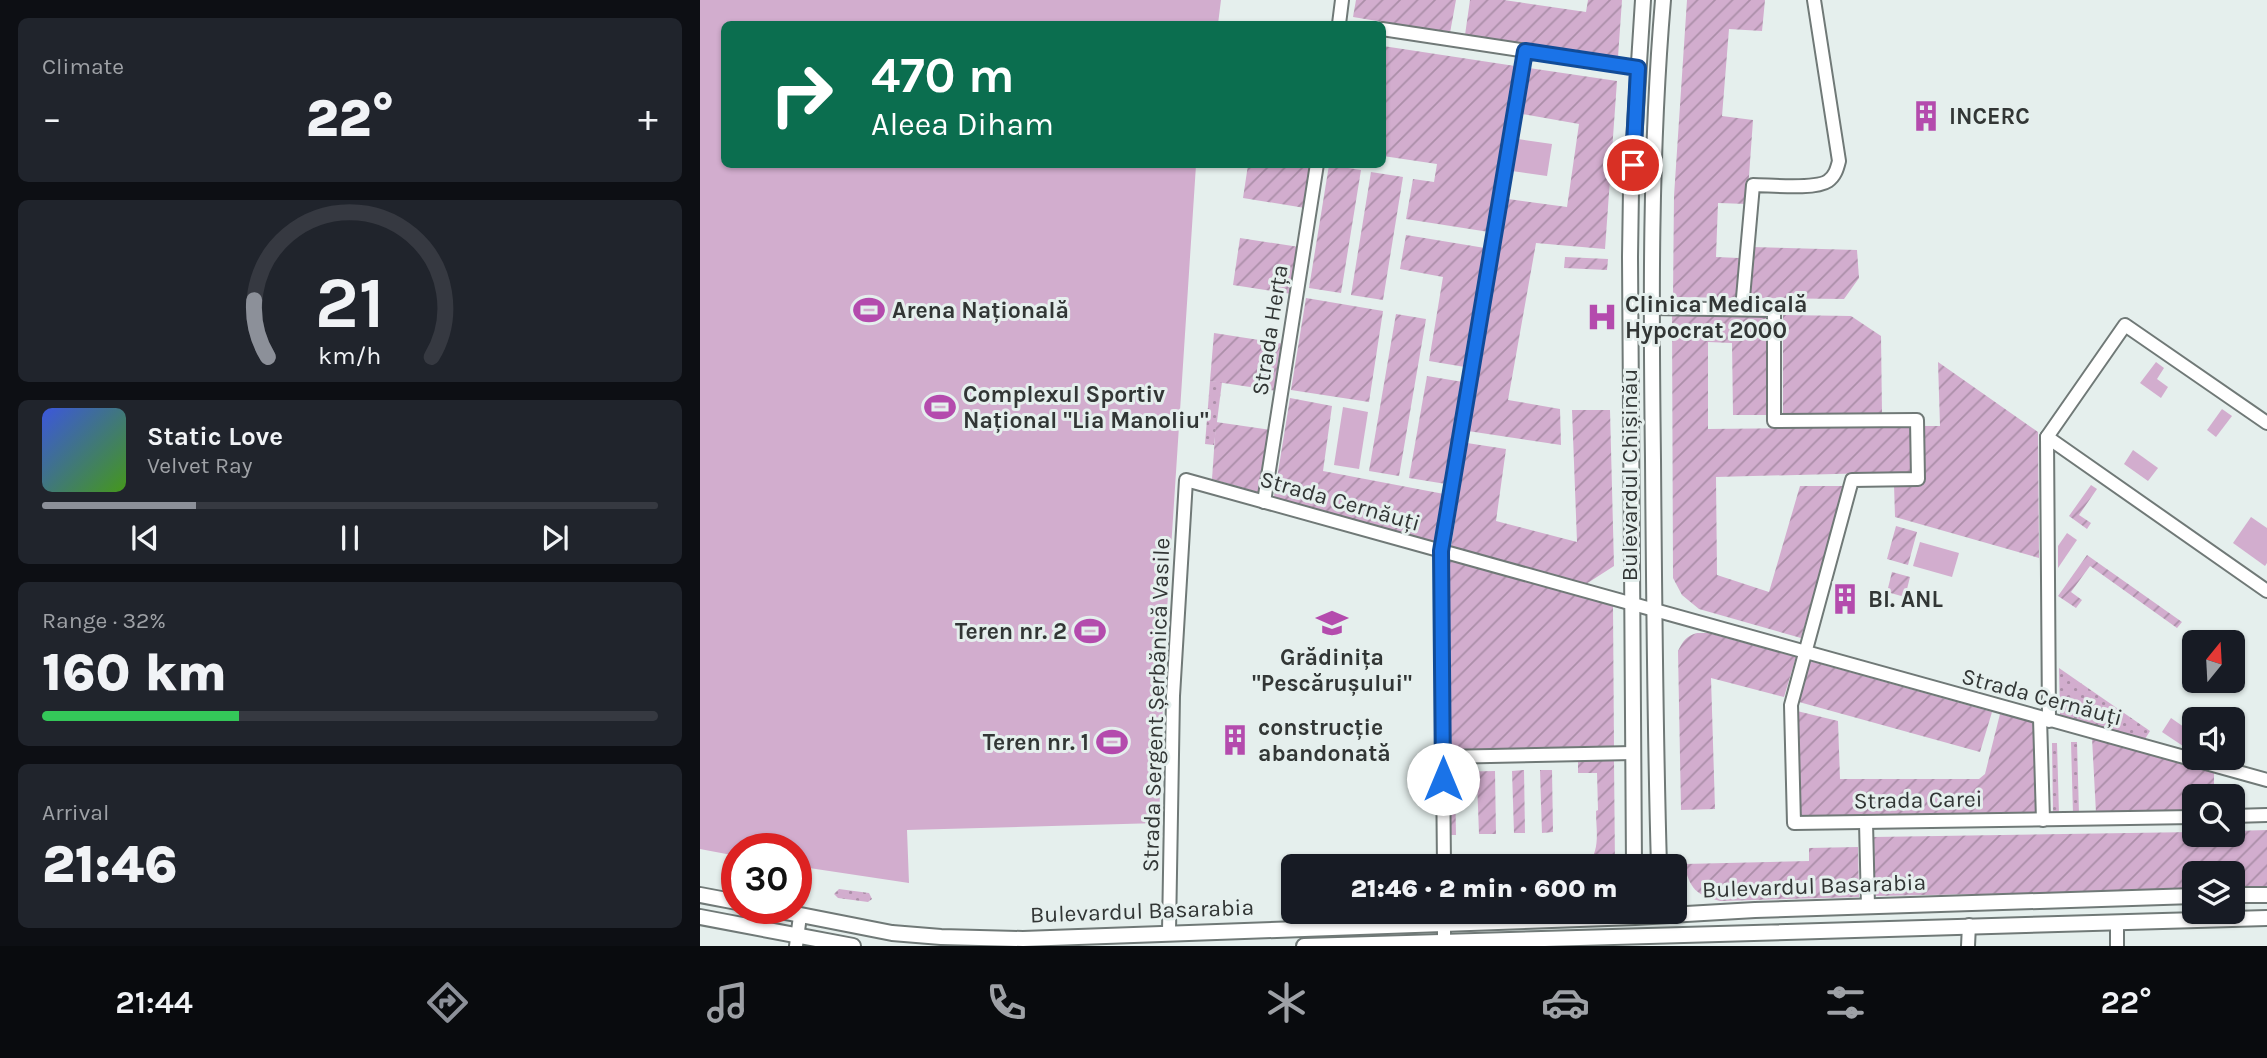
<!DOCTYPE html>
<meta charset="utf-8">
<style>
:root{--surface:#171b24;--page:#20242c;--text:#f1f3f6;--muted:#9ea1a6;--line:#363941;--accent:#8c9099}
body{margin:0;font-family:Karla,sans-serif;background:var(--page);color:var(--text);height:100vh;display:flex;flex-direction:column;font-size:26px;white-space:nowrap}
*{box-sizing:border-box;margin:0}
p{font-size:23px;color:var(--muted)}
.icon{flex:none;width:38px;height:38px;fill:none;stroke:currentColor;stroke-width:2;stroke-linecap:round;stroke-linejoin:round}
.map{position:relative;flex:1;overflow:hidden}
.sheet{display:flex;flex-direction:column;gap:18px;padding:18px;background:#0d0f14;width:700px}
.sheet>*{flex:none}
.hud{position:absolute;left:21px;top:21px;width:665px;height:147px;border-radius:10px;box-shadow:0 2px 5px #0004;background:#0b6e4f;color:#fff;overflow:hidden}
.needle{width:46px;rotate:18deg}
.tools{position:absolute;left:1482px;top:630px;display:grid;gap:14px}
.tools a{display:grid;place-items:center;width:63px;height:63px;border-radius:10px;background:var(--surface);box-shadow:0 2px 5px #0004;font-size:35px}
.speed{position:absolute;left:21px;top:833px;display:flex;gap:14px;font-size:35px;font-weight:700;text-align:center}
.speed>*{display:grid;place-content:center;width:91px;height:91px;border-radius:50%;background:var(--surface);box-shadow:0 2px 5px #0004;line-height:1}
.speed .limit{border:10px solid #d22;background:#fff;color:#111}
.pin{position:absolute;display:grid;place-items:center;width:60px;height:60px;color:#fff;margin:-30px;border:4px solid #fff;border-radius:50%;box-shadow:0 2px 7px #0007}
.me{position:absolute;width:77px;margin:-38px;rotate:0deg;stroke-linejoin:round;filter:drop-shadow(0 0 5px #0008)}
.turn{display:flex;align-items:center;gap:24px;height:147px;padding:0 35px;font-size:32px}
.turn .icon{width:91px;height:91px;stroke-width:2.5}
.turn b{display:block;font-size:49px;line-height:60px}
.big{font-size:52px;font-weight:800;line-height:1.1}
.sheet .card{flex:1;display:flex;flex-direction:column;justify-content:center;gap:10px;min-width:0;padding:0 24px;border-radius:10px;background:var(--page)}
.sheet .dial{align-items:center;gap:0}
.dial svg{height:182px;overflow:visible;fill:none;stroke:var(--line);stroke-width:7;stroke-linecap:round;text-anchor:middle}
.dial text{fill:var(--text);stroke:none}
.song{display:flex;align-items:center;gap:21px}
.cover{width:84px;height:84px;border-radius:10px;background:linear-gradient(135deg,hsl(230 70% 55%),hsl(100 70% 35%))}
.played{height:7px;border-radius:4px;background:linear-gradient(90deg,var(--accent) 25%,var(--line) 25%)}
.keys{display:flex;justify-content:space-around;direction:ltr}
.heat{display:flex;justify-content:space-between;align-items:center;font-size:38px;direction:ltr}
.charge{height:10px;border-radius:5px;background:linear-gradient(90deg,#34c759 32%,var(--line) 0)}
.trip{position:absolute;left:581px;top:854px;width:406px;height:70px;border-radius:10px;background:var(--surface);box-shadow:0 2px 5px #0004;font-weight:800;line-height:70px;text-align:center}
.tab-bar{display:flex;height:112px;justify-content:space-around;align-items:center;background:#090b0e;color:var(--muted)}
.tab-bar .icon{width:49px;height:49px}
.tab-bar .on{color:var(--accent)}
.tab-bar b{font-size:32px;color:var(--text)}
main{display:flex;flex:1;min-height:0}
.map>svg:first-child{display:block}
.grass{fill:url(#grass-dots)}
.park{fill:#d2adce}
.garden{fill:url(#garden-furrows)}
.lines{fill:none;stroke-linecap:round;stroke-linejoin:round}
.minor-casing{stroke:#707977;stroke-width:16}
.major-casing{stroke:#707977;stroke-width:18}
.minor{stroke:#fff;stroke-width:12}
.major{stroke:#fff;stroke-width:14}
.route-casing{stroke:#114b97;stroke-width:18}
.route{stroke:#1a73e8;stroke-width:12}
.labels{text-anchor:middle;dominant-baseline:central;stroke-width:6;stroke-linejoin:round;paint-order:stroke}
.poi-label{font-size:23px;font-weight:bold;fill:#323635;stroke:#e5efed;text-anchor:start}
.street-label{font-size:23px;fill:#323635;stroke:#e5efed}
</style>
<main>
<section class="sheet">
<div class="card"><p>Climate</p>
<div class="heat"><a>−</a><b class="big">22°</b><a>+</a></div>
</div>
<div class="card dial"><svg viewBox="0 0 100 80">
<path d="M14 69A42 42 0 1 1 86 69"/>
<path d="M14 69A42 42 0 0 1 8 44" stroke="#8c9099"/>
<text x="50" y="56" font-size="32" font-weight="700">21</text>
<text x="50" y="72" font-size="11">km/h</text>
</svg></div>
<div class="card">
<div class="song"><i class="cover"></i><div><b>Static Love</b><p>Velvet Ray</p></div></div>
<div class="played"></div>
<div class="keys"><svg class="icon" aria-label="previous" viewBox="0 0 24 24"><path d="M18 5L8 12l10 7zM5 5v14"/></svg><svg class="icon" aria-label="pause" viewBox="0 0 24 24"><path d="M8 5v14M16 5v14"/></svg><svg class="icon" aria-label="next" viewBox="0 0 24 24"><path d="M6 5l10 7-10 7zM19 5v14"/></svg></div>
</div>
<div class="card"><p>Range · 32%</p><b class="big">160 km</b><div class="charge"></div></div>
<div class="card"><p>Arrival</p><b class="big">21:46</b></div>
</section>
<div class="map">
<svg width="1567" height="946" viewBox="0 0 1567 946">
<defs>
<pattern id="grass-dots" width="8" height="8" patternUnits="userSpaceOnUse" patternTransform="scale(1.75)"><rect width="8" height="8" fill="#d2adce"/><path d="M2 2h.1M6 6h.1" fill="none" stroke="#ab8ea8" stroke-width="1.8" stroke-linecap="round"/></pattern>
<pattern id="garden-furrows" width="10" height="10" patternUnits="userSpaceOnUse" patternTransform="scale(1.75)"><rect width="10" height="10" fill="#d2adce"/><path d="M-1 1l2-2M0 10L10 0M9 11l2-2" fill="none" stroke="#ab8ea8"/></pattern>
</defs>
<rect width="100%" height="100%" fill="#e5efed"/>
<!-- grass -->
<g class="grass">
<path d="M 510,381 L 522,382 L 514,445 L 505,444 Z"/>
<path d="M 1359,668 L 1450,731 L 1445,739 L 1360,715 Z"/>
<path d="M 1371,742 L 1377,742 L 1379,814 L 1373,814 Z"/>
<path d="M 1352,743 L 1357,743 L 1359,814 L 1353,814 Z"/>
<path d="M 139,889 L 169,893 L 172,899 L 168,902 L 138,898 L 134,894 Z"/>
</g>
<!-- park -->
<g class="park">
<path d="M 0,0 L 521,0 L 518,24 L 24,24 L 24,164 L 496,165 L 465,641 L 459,823 L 207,830 L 209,883 L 96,866 L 96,849 L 37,849 L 37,856 L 0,849 Z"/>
<path d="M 818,139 L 852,144 L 847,176 L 812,171 Z"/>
<path d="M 1456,362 L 1464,368 L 1457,379 L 1468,387 L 1461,398 L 1440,383 Z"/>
<path d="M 643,407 L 668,412 L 659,469 L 634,465 Z"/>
<path d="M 1522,409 L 1532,416 L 1516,437 L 1507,430 Z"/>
<path d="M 1433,450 L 1458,468 L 1448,481 L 1424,464 Z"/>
<path d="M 1551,517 L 1567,528 L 1567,563 L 1565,566 L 1533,543 Z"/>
<path d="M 1367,533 L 1377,540 L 1358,568 L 1358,546 Z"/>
<path d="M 1220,542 L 1259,553 L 1252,577 L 1213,566 Z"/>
<path d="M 1471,718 L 1494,734 L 1494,748 L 1492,752 L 1462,732 Z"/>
</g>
<!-- garden -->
<g class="garden">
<path d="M 656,0 L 756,0 L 750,33 L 653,17 Z"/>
<path d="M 770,0 L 804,0 L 886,12 L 888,0 L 922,0 L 918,57 L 765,35 Z"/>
<path d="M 987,0 L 1065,0 L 1062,31 L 1029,29 L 1022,116 L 1053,120 L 1047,204 L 1018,203 L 1016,257 L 1039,258 L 1038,298 L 973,297 L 974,196 Z"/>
<path d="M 683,46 L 815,66 L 789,232 L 706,219 L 713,179 L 734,182 L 737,164 L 683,156 Z"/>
<path d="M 829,68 L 917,81 L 905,249 L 836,243 L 808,400 L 860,409 L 861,445 L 768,431 L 808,199 L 867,207 L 879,124 L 822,114 Z"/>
<path d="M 548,165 L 612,165 L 605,208 L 543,198 Z"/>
<path d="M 629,165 L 661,170 L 641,293 L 609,288 Z"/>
<path d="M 671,172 L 703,177 L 683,300 L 651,295 Z"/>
<path d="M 706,235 L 785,248 L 765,367 L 729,361 L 743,277 L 700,269 Z"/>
<path d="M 540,238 L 599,247 L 592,294 L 533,285 Z"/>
<path d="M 1051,247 L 1157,250 L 1159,278 L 1144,299 L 1046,298 Z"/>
<path d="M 865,257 L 908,259 L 907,270 L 864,268 Z"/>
<path d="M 606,298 L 683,311 L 669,402 L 591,390 Z"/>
<path d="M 696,314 L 726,319 L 699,476 L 669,471 Z"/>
<path d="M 972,314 L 1066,315 L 1067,415 L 1033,415 L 1032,343 L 1008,342 L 1008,429 L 1210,427 L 1211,472 L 1016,477 L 1017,575 L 1069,592 L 1100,486 L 1144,486 L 1101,638 L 999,609 L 982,595 L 973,578 Z"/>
<path d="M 1083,315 L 1151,316 L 1181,336 L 1182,414 L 1083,414 Z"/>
<path d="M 514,333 L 584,344 L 577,391 L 510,381 Z"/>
<path d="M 1238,362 L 1338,432 L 1339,558 L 1195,517 L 1194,484 L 1224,483 L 1223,426 L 1240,426 Z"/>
<path d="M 727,376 L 763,382 L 746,484 L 709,478 Z"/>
<path d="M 590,398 L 632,406 L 623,471 L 744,494 L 737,542 L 574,497 Z"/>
<path d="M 872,410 L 910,410 L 914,566 L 886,584 L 751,547 L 767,443 L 806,449 L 796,521 L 877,542 Z"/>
<path d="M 516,422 L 571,430 L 561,493 L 512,479 Z"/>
<path d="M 1391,485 L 1397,489 L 1379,515 L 1391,523 L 1387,529 L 1369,516 Z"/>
<path d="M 1196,526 L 1217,532 L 1208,565 L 1187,559 Z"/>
<path d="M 1387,555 L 1482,622 L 1477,628 L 1390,566 L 1371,592 L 1382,600 L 1376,608 L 1358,596 Z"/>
<path d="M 746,559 L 913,606 L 914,749 L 748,752 Z"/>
<path d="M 1192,572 L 1210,577 L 1205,597 L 1187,592 Z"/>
<path d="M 997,633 L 1008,633 L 1096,657 L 1084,697 L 1011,678 L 1015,809 L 981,810 L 978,651 C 983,641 986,636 997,633 Z"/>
<path d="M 1110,661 L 1292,712 L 1280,752 L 1099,702 Z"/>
<path d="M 1097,711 L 1138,721 L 1140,779 L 1279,779 L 1285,774 L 1300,714 L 1335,723 L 1337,814 L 1100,817 Z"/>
<path d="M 1392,738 L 1514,771 L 1514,796 L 1494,796 L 1494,812 L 1396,813 Z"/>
<path d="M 878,761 L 914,761 L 915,866 L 887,866 C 901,849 896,831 896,811 L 898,810 L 897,773 L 878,773 Z"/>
<path d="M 824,770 L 825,833 L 814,833 L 812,771 Z"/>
<path d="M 840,770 L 852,770 L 853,832 L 842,833 Z"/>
<path d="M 795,771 L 796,834 L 779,834 L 777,781 L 755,782 L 756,835 L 749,835 L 748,772 Z"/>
<path d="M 1567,830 L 1567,889 L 1533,890 L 1533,873 L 1494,873 L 1494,890 L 1175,896 L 1174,837 L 1494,832 L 1494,835 L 1533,835 L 1533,831 Z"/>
<path d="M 1158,847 L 1159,897 L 1020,901 C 996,895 990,889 984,864 L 1109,861 L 1109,848 Z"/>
</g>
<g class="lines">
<defs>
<g id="minor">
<path d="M 639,24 L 642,0"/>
<path d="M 682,29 L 938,68"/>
<path d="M 951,308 L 1074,310 L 1074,421 L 1217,420 L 1218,479 L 1152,480 L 1091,705 L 1094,823 L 1494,817"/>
<path d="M 1042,309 L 1053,185 C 1070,185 1115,190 1128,181 C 1135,176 1137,169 1139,161 L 1114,0"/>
<path d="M 1347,437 L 1567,591"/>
<path d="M 564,502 L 617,164"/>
<path d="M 1340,718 L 1343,820"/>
<path d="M 1349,721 L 1347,437 L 1425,325 L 1567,423"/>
<path d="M 743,757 L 933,753"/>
<path d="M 1533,816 L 1567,815"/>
<path d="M 1166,822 L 1168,907"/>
<path d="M 744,866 L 741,551 L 825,51"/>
<path d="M 744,912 L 744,941"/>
<path d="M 1417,922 L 1417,946"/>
<path d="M 469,932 L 473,696 L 486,480 L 1567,780"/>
<path d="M 96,946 L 100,916"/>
<path d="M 1268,946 L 1269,925"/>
</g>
<g id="major">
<path d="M 934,866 L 930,257 L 931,189 L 943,0"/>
<path d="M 959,866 C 955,731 954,595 953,459 C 951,306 950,153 963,0"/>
<path d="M 0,895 L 37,902"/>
<path d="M 1533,895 L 1567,895"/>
<path d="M 65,908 L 192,933 L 241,937 L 323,939 L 935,917 L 1055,910 L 1494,896"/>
<path d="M 0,917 L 153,946"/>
<path d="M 604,946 L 1567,918"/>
</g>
</defs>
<!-- minor casing -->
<use href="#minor" class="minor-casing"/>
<!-- major casing -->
<use href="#major" class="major-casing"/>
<!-- minor -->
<use href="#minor" class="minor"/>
<!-- major -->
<use href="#major" class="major"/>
</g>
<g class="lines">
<defs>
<path id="route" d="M 743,779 L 741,551 L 825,51 L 938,68 L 933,165"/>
</defs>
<!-- route casing -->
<use href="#route" class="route-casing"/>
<!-- route -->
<use href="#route" class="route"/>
</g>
<!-- icons -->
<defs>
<symbol id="building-bare" viewBox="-9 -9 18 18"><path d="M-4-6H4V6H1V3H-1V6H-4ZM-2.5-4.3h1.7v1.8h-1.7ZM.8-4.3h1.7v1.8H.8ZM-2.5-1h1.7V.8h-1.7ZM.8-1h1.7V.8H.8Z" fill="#b44bad" stroke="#e5efed" stroke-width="2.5" paint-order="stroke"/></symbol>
<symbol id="stadium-bare" viewBox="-9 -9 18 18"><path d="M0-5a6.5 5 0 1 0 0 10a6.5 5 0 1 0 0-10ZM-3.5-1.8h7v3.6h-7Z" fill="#b44bad" stroke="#e5efed" stroke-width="2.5" paint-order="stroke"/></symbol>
<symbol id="hospital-bare" viewBox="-9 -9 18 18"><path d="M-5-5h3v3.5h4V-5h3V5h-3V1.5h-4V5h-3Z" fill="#b44bad" stroke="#e5efed" stroke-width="2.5" paint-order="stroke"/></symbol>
<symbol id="school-bare" viewBox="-9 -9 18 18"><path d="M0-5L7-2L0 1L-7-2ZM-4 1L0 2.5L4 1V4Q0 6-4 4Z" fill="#b44bad" stroke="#e5efed" stroke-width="2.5" paint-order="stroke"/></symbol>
</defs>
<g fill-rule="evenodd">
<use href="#building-bare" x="1204" y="94" width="44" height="44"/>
<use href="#stadium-bare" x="147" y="288" width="44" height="44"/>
<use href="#hospital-bare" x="880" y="295" width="44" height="44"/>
<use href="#stadium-bare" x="218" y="385" width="44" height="44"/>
<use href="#building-bare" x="1123" y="577" width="44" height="44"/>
<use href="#school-bare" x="610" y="601" width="44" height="44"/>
<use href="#stadium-bare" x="368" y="609" width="44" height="44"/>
<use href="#building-bare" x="513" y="718" width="44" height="44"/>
<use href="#stadium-bare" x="390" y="720" width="44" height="44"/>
</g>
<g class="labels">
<!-- poi labels -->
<g class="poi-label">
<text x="1249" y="116">INCERC</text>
<text x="925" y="304">Clinica Medicală<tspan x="925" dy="26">Hypocrat 2000</tspan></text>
<text x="192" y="310">Arena Națională</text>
<text x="263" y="394">Complexul Sportiv<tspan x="263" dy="26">Național "Lia Manoliu"</tspan></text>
<text x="1168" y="599">Bl. ANL</text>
<text x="367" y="631" text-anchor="end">Teren nr. 2</text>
<text x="632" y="657" text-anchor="middle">Grădinița<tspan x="632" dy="26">"Pescărușului"</tspan></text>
<text x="558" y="727">construcție<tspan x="558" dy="26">abandonată</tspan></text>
<text x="389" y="742" text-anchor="end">Teren nr. 1</text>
</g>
<!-- street labels -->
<g class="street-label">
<text transform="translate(570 330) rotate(-81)">Strada Herța</text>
<text transform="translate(929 475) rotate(-90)">Bulevardul Chișinău</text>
<text transform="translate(640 501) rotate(16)">Strada Cernăuți</text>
<text transform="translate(1342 697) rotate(15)">Strada Cernăuți</text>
<text transform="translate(456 705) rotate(-88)">Strada Sergent Șerbănică Vasile</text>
<text transform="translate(1218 800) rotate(-1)">Strada Carei</text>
<text transform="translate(1114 886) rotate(-2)">Bulevardul Basarabia</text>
<text transform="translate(442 911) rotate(-2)">Bulevardul Basarabia</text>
</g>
</g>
</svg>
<div class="tools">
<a><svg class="needle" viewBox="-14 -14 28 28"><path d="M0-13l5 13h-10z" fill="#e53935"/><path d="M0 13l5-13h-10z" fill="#9ea1a6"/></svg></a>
<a><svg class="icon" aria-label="sound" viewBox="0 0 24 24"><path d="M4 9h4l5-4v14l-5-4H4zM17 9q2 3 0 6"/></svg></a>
<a><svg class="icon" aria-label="search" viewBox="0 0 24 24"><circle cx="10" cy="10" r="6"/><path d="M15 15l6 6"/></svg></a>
<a><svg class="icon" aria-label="layers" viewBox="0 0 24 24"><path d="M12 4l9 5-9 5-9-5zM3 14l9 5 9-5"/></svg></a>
</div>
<div class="speed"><div class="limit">30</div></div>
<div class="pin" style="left:933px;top:165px;background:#d93025"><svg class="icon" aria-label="arrive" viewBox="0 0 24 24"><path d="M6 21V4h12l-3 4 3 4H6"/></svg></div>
<svg class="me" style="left:743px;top:779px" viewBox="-20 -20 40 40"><circle r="19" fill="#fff"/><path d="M0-13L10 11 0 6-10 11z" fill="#1a73e8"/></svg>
<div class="trip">21:46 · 2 min · 600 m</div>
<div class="hud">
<div class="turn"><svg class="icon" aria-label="right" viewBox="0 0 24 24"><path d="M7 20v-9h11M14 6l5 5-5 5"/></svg><div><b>470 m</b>Aleea Diham</div></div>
</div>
</div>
</main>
<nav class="tab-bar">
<b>21:44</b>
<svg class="icon on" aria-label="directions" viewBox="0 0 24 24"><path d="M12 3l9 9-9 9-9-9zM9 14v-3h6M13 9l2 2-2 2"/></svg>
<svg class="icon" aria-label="music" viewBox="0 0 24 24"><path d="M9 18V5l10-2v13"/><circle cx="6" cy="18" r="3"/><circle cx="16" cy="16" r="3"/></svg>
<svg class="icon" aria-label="phone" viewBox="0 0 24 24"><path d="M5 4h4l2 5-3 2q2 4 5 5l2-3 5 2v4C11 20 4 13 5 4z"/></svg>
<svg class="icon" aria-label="climate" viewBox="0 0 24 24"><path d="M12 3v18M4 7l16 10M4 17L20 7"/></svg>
<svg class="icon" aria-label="car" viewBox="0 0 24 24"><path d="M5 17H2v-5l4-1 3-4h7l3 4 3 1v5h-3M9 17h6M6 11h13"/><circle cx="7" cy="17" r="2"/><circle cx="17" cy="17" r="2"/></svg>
<svg class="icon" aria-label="filters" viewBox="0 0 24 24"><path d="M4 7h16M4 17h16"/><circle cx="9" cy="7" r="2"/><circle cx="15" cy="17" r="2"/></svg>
<b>22°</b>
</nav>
